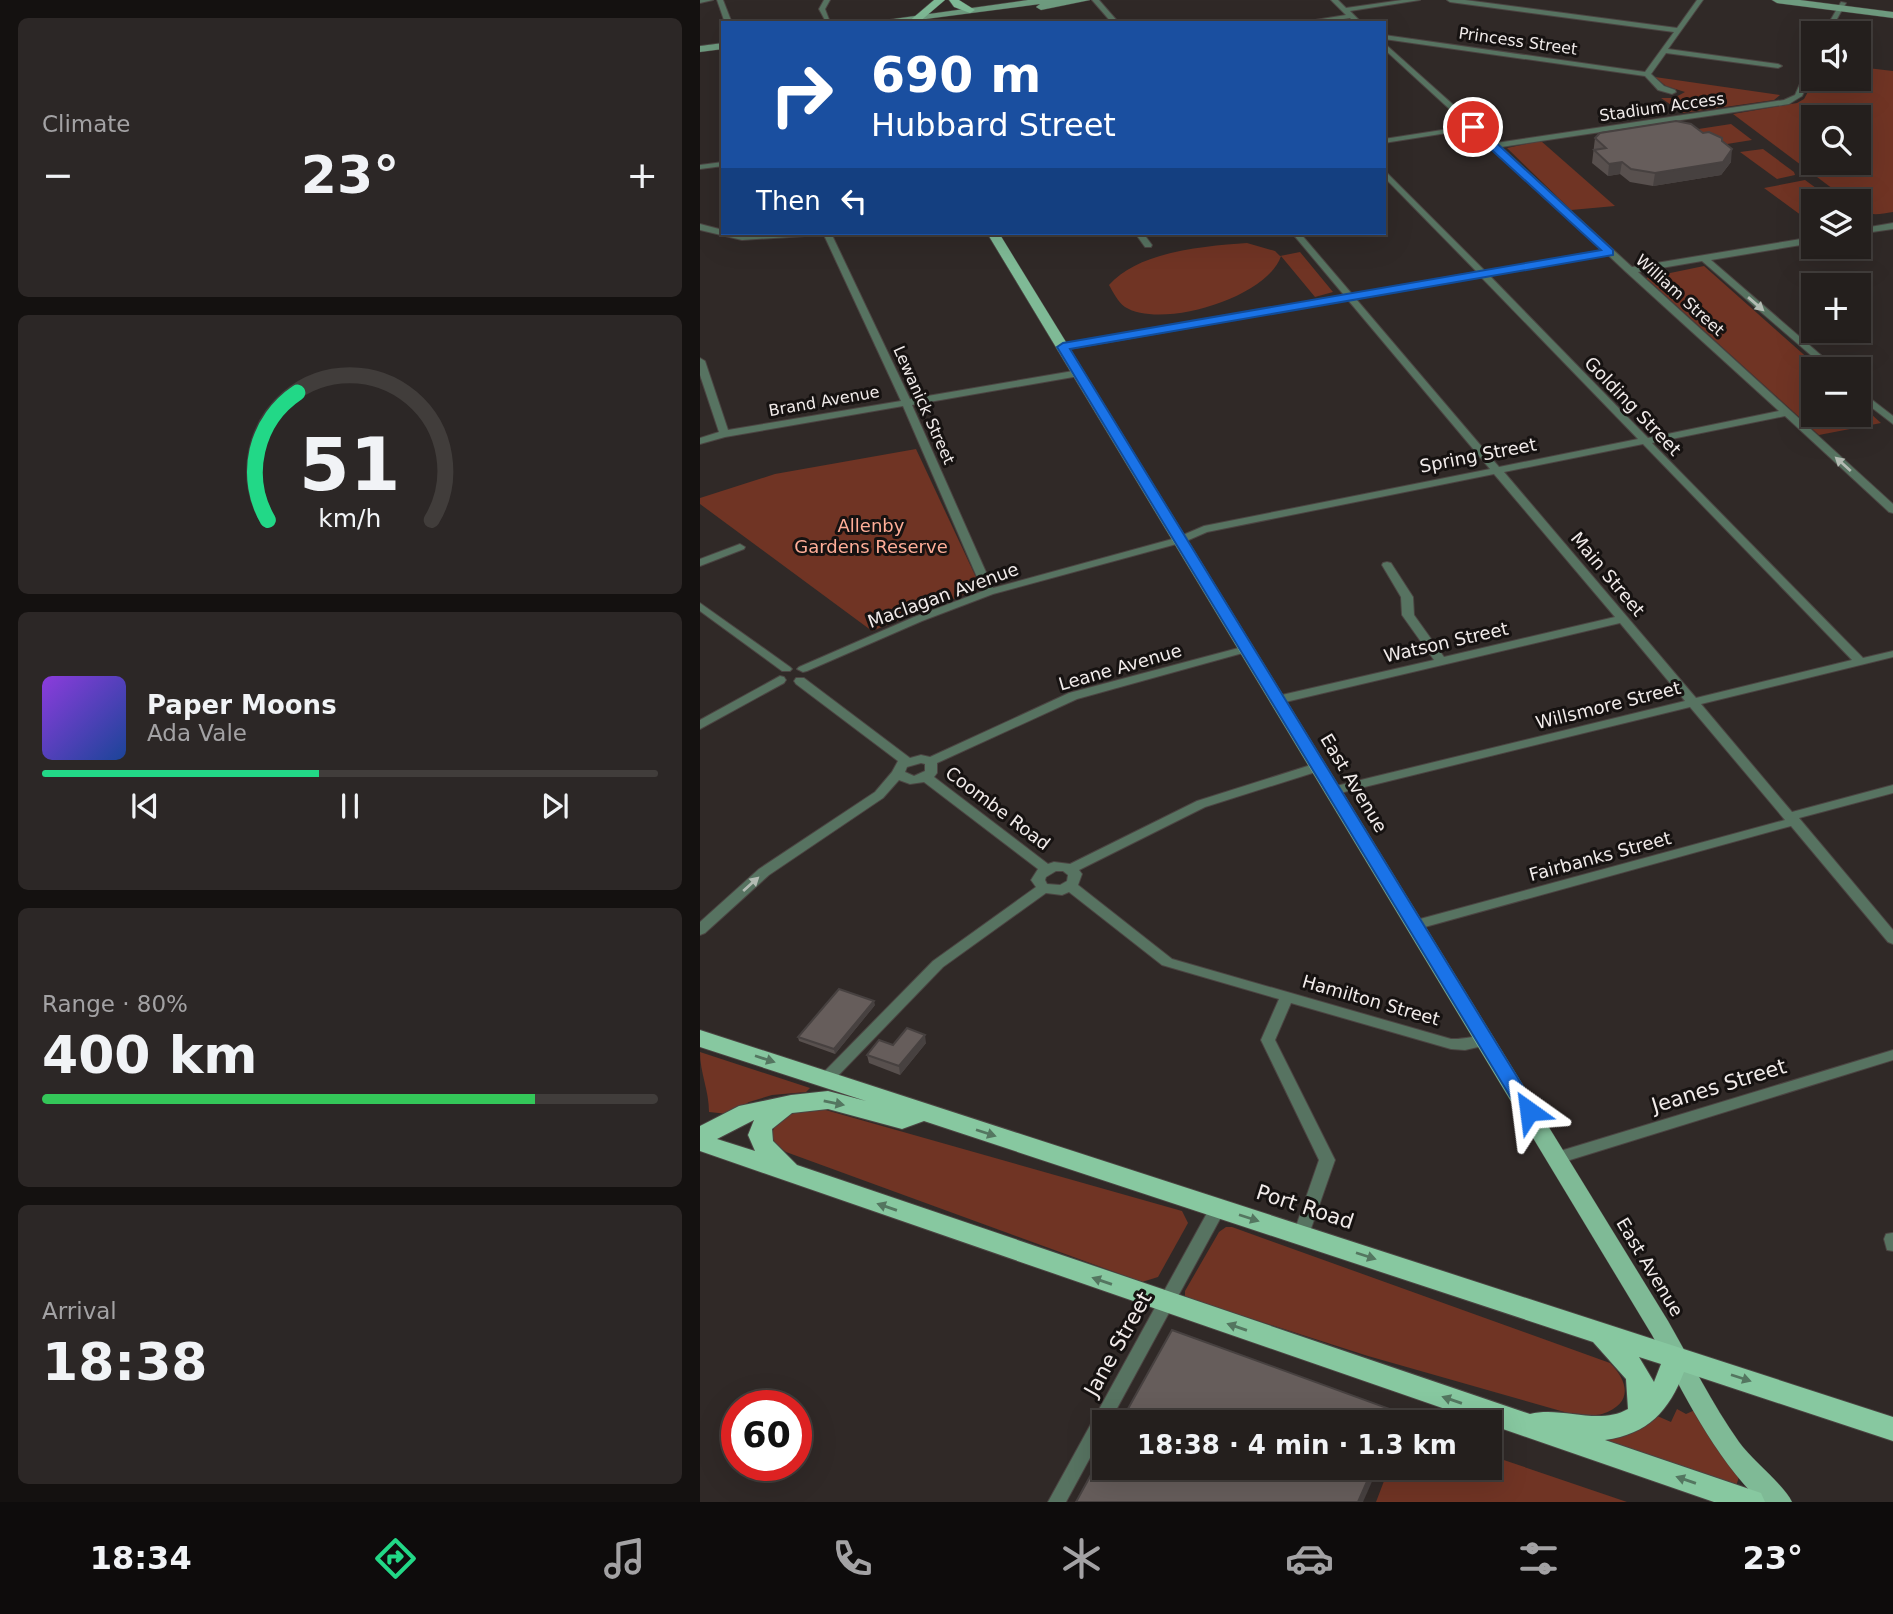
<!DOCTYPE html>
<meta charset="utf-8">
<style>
:root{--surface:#241f1d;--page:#2c2726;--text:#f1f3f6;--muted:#a3a2a4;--line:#413d3b;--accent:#22d887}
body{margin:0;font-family:"DejaVu Sans",sans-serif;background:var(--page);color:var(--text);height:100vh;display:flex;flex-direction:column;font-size:26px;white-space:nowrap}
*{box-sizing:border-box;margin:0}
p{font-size:23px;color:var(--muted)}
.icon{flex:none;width:38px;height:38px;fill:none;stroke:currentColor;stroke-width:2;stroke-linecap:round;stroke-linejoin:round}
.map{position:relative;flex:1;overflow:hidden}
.panel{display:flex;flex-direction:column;gap:18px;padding:18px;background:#141110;width:700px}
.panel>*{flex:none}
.banner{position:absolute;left:21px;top:21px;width:665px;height:214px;border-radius:0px;box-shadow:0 7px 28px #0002,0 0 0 2px var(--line);background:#1a4fa0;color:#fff;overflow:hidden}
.buttons{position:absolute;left:1101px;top:21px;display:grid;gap:14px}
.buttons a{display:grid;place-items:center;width:70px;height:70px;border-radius:0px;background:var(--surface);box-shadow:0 7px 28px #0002,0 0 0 2px var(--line);font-size:35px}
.speed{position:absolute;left:21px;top:1390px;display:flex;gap:14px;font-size:35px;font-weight:700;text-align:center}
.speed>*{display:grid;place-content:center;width:91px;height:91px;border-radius:50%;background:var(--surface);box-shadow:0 7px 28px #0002,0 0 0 2px var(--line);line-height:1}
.speed .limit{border:10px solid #d22;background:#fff;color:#111}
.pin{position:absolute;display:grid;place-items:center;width:60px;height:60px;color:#fff;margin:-30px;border:4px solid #fff;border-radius:50%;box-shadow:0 2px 7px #0007}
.me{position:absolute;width:77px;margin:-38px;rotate:329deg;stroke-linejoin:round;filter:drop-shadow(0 0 5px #0008)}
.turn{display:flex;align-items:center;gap:24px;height:147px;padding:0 35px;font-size:32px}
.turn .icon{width:91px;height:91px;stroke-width:2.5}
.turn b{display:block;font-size:49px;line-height:60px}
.then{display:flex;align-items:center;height:66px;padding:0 35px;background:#0003;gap:14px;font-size:26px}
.big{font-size:52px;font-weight:700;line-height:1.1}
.panel .tile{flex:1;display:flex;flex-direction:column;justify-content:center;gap:10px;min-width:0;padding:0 24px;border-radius:10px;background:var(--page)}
.panel .dial{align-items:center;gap:0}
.dial svg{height:182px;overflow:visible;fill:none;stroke:var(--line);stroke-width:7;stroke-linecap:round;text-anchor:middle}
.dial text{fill:var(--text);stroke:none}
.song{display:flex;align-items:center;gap:21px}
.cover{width:84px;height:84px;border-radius:10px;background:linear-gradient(135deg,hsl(270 70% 55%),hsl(220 70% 35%))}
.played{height:7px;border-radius:4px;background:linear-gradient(90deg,var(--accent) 45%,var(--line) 45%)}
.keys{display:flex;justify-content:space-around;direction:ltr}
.heat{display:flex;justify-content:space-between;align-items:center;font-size:38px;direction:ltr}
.charge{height:10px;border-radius:5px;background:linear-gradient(90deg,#34c759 80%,var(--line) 0)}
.trip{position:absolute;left:392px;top:1410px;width:410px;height:70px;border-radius:0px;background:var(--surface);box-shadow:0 7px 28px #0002,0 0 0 2px var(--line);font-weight:700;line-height:70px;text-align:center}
.menu{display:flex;height:112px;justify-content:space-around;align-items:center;background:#0e0c0c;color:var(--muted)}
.menu .icon{width:49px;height:49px}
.menu .on{color:var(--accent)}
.menu b{font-size:32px;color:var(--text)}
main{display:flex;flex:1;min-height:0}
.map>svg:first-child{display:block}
.green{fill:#703424;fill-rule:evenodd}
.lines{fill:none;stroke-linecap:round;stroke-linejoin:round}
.minor-casing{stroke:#4b4442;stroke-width:2}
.secondary-casing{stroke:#4b4442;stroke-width:1}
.primary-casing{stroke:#4b4442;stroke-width:1}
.trunk-casing{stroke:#4b4442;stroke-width:2}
.minor{fill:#577361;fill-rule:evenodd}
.secondary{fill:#6e9b7f;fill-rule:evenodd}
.primary{fill:#7fba96;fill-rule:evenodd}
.trunk{fill:#87c8a0;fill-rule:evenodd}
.wall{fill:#58504e}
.shaded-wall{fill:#474140}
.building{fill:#665d5b;stroke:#474140;stroke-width:2}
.oneway{fill:#b3bbb3}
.oneway2{fill:#547660}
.route{fill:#1a73e8;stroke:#114b97;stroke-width:2}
.labels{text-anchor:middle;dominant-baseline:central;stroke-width:6;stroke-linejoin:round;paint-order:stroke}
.far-street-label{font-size:16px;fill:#f1ebea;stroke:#161211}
.street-label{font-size:18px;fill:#f1ebea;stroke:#161211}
.park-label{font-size:18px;fill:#ffae98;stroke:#161211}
.near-street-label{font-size:21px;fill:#f1ebea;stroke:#161211}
</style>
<main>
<section class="panel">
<div class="tile"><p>Climate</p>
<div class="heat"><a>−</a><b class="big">23°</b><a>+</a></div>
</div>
<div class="tile dial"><svg viewBox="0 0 100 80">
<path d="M14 69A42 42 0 1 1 86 69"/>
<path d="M14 69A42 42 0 0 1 27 13" stroke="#22d887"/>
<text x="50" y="56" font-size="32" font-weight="700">51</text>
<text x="50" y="72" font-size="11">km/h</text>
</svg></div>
<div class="tile">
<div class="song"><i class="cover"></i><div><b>Paper Moons</b><p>Ada Vale</p></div></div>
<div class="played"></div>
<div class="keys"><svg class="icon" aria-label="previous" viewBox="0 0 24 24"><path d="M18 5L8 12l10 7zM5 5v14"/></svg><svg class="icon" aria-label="pause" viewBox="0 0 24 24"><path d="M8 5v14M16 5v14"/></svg><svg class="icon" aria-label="next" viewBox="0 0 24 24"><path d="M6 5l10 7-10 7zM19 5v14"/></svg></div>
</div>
<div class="tile"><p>Range · 80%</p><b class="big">400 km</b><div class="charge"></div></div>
<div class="tile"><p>Arrival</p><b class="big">18:38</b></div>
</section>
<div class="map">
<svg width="1193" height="1502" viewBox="0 0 1193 1502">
<rect width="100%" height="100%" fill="#302927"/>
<!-- green -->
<g class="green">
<path d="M 1159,67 L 1193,71 L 1193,212 C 1179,214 1170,217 1159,208 L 1158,201 L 1149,201 L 1033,114 L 1097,103 L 1104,99 L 1115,79 L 1158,79 ZM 1113,117 L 1158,117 L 1158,163 L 1113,163 Z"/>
<path d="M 955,77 L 1080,95 L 1074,100 L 983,113 L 961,98 L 974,98 L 985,92 L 966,86 Z"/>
<path d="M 1031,124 L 1052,140 L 1027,144 L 1019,138 L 992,130 Z"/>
<path d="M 841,141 L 915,206 L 871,210 L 807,148 Z"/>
<path d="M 1063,149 L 1094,172 L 1095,175 L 1077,179 L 1040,152 Z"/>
<path d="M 1105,180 L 1134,201 L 1113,201 L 1113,224 L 1064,188 Z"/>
<path d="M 547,243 L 575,251 L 580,256 L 600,252 L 633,292 L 615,297 L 581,256 C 568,297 462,330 425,307 C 418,302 413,292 409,285 C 439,251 505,246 547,243 Z"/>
<path d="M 1004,266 L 1120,369 L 1113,369 L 1113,415 L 1158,415 L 1159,403 L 1181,423 L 1119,435 L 946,278 Z"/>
<path d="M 216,449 L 281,588 L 172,631 L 0,504 L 0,498 L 75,474 Z"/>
<path d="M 0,1052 L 110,1088 L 106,1092 L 72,1095 L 49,1102 L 28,1114 L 9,1112 C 9,1090 0,1073 0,1052 Z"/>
<path d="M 122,1109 L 482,1211 L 488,1223 L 458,1277 L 442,1282 L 86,1152 L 73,1142 L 72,1133 L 77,1121 L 96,1112 Z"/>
<path d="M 526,1227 L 532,1227 L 910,1363 C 929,1382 933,1404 902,1414 C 893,1417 878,1413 868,1413 L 668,1356 L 490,1299 L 485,1296 L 485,1291 L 519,1232 Z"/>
<path d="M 977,1409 L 986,1414 L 995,1410 L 1039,1477 L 1036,1486 L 904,1443 L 907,1433 L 955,1415 L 971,1422 Z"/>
<path d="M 789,1455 L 927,1502 L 676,1502 L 689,1468 L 789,1468 Z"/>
</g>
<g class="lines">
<defs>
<g id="minor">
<path d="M 0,0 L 13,0 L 0,3 Z"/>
<path d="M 17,0 L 23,0 L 32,23 L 25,23 Z"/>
<path d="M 124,0 L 130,0 L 125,9 L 130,22 L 126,22 L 119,9 Z"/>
<path d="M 392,0 L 399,0 L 419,23 L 412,23 Z"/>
<path d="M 631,0 L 638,0 L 646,8 L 702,0 L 720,0 L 650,11 L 662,23 L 655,23 L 650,18 L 617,23 L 597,23 L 646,15 Z"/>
<path d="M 747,0 L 765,0 L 977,28 L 997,0 L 1003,0 L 968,49 L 1078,64 L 1082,66 L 1078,68 L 966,53 L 951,74 L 964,86 L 975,90 L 976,92 L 972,94 L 958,90 L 945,76 L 684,39 L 684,35 L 945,72 L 974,32 L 750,2 Z"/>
<path d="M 1141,2 L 1146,3 L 1129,33 L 1123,33 Z"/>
<path d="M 684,43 L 796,143 L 1084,100 L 1095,95 L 1109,64 L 1113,62 L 1113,72 L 1102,96 L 1089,104 L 801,147 L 932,267 L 1113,237 L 1113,243 L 1011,260 L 1137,369 L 1127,369 L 1002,261 L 938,272 L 1193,504 L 1193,513 L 1189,512 L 1085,416 L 952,443 L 1163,658 L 1193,651 L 1193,657 L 1001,704 L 1092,812 L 1193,785 L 1193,793 L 1099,818 L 1193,930 L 1193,944 L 1188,942 L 1091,826 L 714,930 L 709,928 L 707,925 L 709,922 L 1085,820 L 990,707 L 632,795 L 628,794 L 626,791 L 628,788 L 632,787 L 985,701 L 920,623 L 577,704 L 573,703 L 571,700 L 573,697 L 734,660 L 702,615 L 701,597 L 682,565 L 683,563 L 687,562 L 691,563 L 713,597 L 714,615 L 744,657 L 915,617 L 794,474 L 507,532 L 484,542 L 293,594 L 222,621 L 107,671 L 103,672 L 97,669 L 99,667 L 214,617 L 283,591 L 203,406 L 25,437 L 0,444 L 0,438 L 19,432 L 0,375 L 0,358 L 5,361 L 28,430 L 201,401 L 123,233 L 131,233 L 210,399 L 379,370 L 384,373 L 379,376 L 212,405 L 293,588 L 476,538 L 504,526 L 790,469 L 648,300 L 363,350 L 358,347 L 363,344 L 644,295 L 592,233 L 600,233 L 652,294 L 777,272 L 684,177 L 684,170 L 785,271 L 904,250 L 772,129 L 684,143 L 684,139 L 768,126 L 684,49 ZM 908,255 L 925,271 L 1079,411 L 948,438 L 789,275 ZM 781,277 L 938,439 L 799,467 L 656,299 ZM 943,444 L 1152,660 L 996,698 L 804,472 Z"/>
<path d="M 23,162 L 23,166 L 0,169 L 0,165 Z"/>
<path d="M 1193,223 L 1193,229 L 1158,234 L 1158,229 Z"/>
<path d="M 0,224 L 23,230 L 23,233 L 42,234 L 109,233 L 105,236 L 42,240 L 0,230 Z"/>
<path d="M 435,233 L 443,233 L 452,245 L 451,247 L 445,247 Z"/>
<path d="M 1158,389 L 1193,416 L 1193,424 L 1158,397 Z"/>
<path d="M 40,544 L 45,547 L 44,549 L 0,566 L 0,559 Z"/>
<path d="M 0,603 L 90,667 L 92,669 L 90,671 L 82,671 L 0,611 Z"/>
<path d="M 546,646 L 552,649 L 550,651 L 377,699 L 237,763 L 237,773 L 234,777 L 348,864 L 354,862 L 370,864 L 497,801 L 614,764 L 622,764 L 624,767 L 622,770 L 505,807 L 379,870 L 382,874 L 378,885 L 472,959 L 751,1039 C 764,1040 781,1034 791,1036 L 793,1040 L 791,1044 L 765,1050 L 751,1049 L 591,1003 L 575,1040 L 635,1160 L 607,1240 L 601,1241 L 595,1240 L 593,1235 L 619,1160 L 561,1040 L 579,999 L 462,965 L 369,892 L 362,895 L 346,893 L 243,967 L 131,1083 L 126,1085 L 121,1083 L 119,1079 L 121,1075 L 233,961 L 336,887 L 331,880 L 338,869 L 224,782 L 210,784 L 199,780 L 183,798 L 69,875 L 5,933 L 0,935 L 0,922 L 59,869 L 175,792 L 192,772 L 198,761 L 96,684 L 94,681 L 96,678 L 104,678 L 210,758 L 221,755 L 230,757 L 369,693 ZM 221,763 L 225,764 L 225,771 L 214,776 L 205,772 L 207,767 ZM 356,871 L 363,871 L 368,875 L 367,881 L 360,885 L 347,884 L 345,880 L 346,877 Z"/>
<path d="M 80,676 L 84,677 L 86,680 L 84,683 L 0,729 L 0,720 Z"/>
<path d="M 1193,1050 L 1193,1060 L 857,1164 L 852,1162 L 849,1158 L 852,1154 L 857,1152 Z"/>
<path d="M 518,1202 L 524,1204 L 526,1208 L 409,1423 L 404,1423 L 404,1432 L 366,1502 L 348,1502 L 512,1204 Z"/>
<path d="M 1192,1233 L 1193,1233 L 1193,1251 L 1187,1250 L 1184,1239 L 1186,1234 Z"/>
</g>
<g id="secondary">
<path d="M 328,0 L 390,0 L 341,10 L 336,7 L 340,4 L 195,23 L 165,23 Z"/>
<path d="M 1072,0 L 1100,0 L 1193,12 L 1193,18 L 1077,3 Z"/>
<path d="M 23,43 L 23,49 L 0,52 L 0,46 Z"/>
</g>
<g id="primary">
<path d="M 234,0 L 245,0 L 218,23 L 207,23 Z"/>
<path d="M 249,0 L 259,0 L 275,10 L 270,13 L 254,7 Z"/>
<path d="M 287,233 L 299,233 L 968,1321 C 991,1361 1012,1404 1039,1442 C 1053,1461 1084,1485 1092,1502 L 1061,1502 C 1013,1456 984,1393 952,1335 Z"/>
</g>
<path id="trunk" d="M 0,1030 L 1193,1417 L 1193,1441 L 984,1372 C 969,1411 948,1434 905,1440 L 1061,1493 L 1065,1502 L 1014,1502 L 0,1151 L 0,1126 L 39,1106 L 91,1095 L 128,1091 L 166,1101 L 0,1047 ZM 128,1109 L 202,1129 L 224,1121 L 893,1342 L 926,1379 L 928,1409 C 898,1426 862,1406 830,1414 L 97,1165 L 73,1141 L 72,1129 L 92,1113 ZM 54,1120 L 48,1135 L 55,1151 L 17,1139 ZM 939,1357 L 961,1364 L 954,1382 Z"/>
</defs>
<!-- minor casing -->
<use href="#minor" class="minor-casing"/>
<!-- secondary casing -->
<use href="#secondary" class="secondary-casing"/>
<!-- primary casing -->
<use href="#primary" class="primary-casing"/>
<!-- trunk casing -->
<use href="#trunk" class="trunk-casing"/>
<!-- minor -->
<use href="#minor" class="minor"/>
<!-- secondary -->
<use href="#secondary" class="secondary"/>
<!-- primary -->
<use href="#primary" class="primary"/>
<!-- trunk -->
<use href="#trunk" class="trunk"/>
</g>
<!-- wall -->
<g class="wall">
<path d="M 1003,133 L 1022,142 L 1031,162 L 1021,175 L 953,186 L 930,182 L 920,174 L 908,176 L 892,163 L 895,138 Z"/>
<path d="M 175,1005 L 135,1054 L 99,1041 L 98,1037 Z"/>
<path d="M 226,1043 L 200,1075 L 169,1063 L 167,1055 L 193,1045 Z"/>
</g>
<!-- shaded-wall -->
<g class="shaded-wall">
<path d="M 1032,149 L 1031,162 L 1021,175 L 953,186 L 955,173 Z"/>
<path d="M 922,162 L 920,174 L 908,176 L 909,164 Z"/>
<path d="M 174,1001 L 175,1005 L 135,1054 L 134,1049 Z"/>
<path d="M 225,1035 L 226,1043 L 200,1075 L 199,1066 Z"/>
<path d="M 698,1412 L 698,1423 L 694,1423 Z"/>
<path d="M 673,1468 L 678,1468 L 663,1502 L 658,1502 Z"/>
</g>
<!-- building -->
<g class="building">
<path d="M 976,121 L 991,124 L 1003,133 L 1009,132 L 1022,138 L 1022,141 L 1032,149 L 1023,162 L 955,173 L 931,169 L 922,162 L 909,164 L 894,150 L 906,148 L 895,138 L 900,133 Z"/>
<path d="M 139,989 L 174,1001 L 134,1049 L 98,1037 Z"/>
<path d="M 207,1028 L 225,1035 L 199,1066 L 167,1055 L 179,1040 L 193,1045 Z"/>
<path d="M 472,1330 L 698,1412 L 694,1423 L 420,1423 Z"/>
<path d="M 404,1451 L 404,1468 L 673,1468 L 658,1502 L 376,1502 Z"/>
</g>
<!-- one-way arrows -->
<defs><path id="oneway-solid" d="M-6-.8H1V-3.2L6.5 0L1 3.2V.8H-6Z" transform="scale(1.75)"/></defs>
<g class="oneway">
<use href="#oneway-solid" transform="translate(1056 304) rotate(41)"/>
<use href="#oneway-solid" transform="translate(1143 464) rotate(-138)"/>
<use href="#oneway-solid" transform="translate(51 884) rotate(-42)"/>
</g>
<g class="oneway2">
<use href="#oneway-solid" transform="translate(65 1059) rotate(18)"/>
<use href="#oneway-solid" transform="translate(134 1103) rotate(11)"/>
<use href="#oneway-solid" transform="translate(286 1133) rotate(18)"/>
<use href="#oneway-solid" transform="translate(187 1207) rotate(-161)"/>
<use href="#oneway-solid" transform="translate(549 1218) rotate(18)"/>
<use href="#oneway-solid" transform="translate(666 1256) rotate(18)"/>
<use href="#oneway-solid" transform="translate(402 1281) rotate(-161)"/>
<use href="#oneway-solid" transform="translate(537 1327) rotate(-161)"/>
<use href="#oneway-solid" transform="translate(1041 1378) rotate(18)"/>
<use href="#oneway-solid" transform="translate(752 1400) rotate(-161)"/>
<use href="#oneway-solid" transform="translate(986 1480) rotate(-161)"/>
</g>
<!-- route -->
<path class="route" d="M 770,125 L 777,125 L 913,250 L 913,255 L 370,349 L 835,1106 L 838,1111 L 835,1116 L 829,1118 L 822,1116 L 357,347 L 363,343 L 901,250 L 770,130 Z"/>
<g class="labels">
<!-- far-street labels -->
<g class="far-street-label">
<text transform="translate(818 41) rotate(8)">Princess Street</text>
<text transform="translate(962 107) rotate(-8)">Stadium Access</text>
<text transform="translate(980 295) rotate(42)">William Street</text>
<text transform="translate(124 401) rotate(-10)">Brand Avenue</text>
<text transform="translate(224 405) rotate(66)">Lewanick Street</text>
</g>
<!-- street labels -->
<g class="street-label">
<text transform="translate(933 406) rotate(46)">Golding Street</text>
<text transform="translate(778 455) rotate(-11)">Spring Street</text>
<text transform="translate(908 574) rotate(50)">Main Street</text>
<text transform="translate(243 595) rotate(-20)">Maclagan Avenue</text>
<text transform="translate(746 642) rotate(-13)">Watson Street</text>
<text transform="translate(420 667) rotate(-16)">Leane Avenue</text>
<text transform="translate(908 705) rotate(-14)">Willsmore Street</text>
<text transform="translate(654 783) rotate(59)">East Avenue</text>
<text transform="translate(298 808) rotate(37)">Coombe Road</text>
<text transform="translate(900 856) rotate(-15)">Fairbanks Street</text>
<text transform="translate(671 1000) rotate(16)">Hamilton Street</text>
<text transform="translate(950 1267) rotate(59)">East Avenue</text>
</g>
<!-- park labels -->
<g class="park-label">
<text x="171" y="525">Allenby<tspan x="171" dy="21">Gardens Reserve</tspan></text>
</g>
<!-- near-street labels -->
<g class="near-street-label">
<text transform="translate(1019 1086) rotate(-17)">Jeanes Street</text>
<text transform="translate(605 1207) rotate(18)">Port Road</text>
<text transform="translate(418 1344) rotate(-61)">Jane Street</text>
</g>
</g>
</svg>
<div class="buttons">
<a><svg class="icon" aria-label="sound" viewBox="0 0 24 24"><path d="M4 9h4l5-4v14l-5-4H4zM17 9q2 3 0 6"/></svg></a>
<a><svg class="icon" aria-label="search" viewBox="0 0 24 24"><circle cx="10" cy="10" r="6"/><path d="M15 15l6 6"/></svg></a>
<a><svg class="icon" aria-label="layers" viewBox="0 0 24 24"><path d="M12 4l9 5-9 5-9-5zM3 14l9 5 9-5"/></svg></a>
<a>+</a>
<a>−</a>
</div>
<div class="speed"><div class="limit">60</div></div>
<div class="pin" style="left:773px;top:127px;background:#d93025"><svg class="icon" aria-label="arrive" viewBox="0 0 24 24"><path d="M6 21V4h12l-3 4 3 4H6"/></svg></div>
<svg class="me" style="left:829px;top:1111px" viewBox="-20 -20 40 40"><path d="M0-17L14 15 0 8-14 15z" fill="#1a73e8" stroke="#fff" stroke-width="4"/></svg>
<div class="trip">18:38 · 4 min · 1.3 km</div>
<div class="banner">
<div class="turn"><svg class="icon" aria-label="right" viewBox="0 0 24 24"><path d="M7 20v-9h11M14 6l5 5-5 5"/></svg><div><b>690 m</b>Hubbard Street</div></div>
<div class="then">Then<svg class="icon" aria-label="left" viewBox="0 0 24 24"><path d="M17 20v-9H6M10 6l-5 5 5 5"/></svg></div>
</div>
</div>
</main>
<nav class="menu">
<b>18:34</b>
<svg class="icon on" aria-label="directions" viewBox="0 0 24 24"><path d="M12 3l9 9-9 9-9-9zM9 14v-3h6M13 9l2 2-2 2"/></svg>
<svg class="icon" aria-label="music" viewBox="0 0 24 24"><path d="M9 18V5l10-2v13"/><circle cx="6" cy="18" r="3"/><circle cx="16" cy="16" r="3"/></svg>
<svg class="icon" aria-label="phone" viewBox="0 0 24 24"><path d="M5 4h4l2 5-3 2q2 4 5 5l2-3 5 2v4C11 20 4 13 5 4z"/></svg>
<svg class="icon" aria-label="climate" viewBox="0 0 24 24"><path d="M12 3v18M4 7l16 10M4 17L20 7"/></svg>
<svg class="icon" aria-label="car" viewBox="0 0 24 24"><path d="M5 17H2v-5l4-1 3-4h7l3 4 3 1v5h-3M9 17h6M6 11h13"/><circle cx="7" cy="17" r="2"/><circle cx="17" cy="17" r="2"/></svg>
<svg class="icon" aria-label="filters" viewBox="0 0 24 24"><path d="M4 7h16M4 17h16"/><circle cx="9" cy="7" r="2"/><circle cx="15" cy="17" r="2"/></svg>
<b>23°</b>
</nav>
